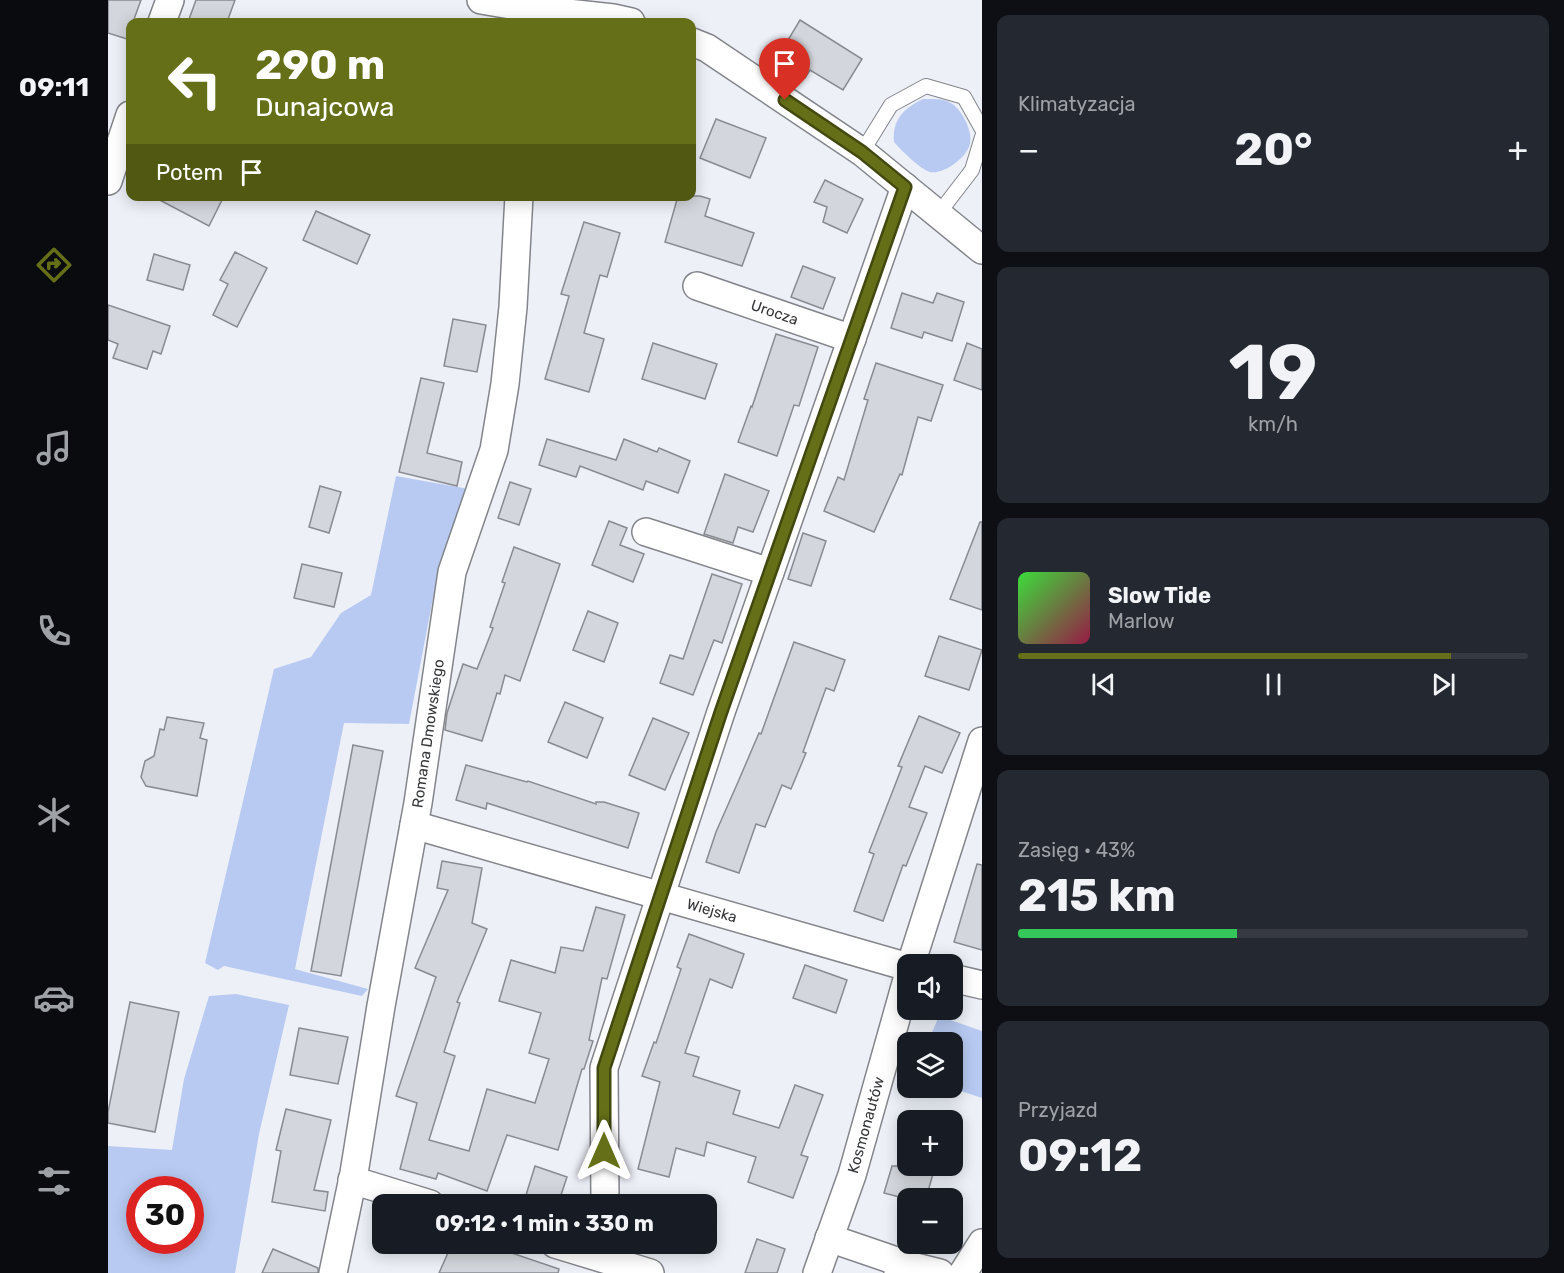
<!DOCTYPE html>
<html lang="pl">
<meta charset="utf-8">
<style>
:root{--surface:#171b24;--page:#242831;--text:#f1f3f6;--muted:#9ea1a6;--line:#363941;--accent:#656f17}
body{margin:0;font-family:Rubik,sans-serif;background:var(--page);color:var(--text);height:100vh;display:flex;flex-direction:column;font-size:22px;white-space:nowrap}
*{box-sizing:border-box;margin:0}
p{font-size:20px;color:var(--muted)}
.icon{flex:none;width:33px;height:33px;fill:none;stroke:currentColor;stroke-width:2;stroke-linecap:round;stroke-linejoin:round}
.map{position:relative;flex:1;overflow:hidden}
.drawer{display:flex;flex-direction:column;gap:15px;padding:15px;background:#0d0f14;width:582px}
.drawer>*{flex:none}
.top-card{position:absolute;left:18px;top:18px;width:570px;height:183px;border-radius:12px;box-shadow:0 3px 15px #0003;background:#656f17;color:#fff;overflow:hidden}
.fabs{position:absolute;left:789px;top:954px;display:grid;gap:12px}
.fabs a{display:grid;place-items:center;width:66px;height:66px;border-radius:12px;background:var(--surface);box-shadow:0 3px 15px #0003;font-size:30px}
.speed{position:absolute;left:18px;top:1176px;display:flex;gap:12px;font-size:30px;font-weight:700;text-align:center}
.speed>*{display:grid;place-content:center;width:78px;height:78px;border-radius:50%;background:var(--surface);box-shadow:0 3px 15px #0003;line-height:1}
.speed .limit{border:9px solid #d22;background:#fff;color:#111}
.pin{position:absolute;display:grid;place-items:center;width:51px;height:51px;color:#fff;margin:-62px -26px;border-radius:50% 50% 50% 0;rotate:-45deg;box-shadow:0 0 6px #0007}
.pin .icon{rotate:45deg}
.me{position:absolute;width:66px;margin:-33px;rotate:0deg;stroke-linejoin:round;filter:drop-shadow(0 0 4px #0008)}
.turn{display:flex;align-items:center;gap:21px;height:126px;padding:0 30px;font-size:27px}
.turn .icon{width:78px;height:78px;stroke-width:2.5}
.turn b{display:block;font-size:42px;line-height:51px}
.then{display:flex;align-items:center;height:57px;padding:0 30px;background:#0003;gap:12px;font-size:22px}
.big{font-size:45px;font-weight:700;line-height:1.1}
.drawer .tile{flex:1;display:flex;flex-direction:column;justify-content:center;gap:9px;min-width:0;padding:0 21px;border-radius:12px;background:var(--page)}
.drawer .dial{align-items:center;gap:0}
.dial b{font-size:78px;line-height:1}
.song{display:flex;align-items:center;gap:18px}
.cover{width:72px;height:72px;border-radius:9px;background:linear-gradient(135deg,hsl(120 70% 55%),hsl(340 70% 35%))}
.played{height:6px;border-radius:3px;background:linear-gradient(90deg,var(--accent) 85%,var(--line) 85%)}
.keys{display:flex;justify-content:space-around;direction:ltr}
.heat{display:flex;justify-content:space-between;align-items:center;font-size:33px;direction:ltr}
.charge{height:9px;border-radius:4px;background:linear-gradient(90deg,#34c759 43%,var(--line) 0)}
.trip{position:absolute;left:264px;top:1194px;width:345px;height:60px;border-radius:12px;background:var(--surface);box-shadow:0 3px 15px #0003;font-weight:700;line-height:60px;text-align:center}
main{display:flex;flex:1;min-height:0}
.tabs{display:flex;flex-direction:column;width:108px;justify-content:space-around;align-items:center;background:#090b0e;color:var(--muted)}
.tabs .icon{width:42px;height:42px}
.tabs .current{color:var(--accent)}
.tabs b{font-size:27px;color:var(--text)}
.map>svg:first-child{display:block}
.green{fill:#b8caf2;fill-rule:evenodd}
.building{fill:#d3d6dc;stroke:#898b91;stroke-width:1.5}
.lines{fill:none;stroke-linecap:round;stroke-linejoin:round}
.service-casing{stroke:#82858a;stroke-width:16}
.minor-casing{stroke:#82858a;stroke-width:30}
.service{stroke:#fff;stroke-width:14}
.minor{stroke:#fff;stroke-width:27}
.route-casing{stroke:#42480f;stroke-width:15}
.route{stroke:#656f17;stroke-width:10}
.labels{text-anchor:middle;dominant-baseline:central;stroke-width:6;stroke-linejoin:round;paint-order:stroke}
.street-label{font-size:15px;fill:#363739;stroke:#fdfeff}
</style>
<main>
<nav class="tabs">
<b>09:11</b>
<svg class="icon current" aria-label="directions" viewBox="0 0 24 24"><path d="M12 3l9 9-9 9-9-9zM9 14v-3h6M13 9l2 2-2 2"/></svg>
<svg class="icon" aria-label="music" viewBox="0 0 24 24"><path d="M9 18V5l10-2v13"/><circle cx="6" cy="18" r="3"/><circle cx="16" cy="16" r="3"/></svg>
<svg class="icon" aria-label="phone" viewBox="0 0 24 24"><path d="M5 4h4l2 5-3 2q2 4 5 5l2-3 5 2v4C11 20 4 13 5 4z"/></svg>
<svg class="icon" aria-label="climate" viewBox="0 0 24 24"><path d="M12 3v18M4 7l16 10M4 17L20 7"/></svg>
<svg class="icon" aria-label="car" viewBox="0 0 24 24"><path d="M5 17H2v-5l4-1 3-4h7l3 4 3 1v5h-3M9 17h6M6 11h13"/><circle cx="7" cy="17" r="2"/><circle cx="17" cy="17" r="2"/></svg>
<svg class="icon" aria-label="filters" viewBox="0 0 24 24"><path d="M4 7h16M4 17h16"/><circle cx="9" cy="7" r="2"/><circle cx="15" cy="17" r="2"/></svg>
</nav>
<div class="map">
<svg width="874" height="1273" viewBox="0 0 874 1273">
<rect width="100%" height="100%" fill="#edf0f7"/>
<!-- green -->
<g class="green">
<path d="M 815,99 C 824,99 835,98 843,103 C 854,110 865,131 862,144 C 859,157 836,175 822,172 C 812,169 793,150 786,142 C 784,120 796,108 815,99 Z"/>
<path d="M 288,476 L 361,489 L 329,577 L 301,724 L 236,723 L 187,969 L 260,989 L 254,996 L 116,966 L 110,970 L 97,963 L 166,669 L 203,657 L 233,613 L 263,595 Z"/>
<path d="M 128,994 L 181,1005 L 151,1134 L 127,1273 L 0,1273 L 0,1146 L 64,1150 L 76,1079 L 101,996 ZM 32,1190 L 82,1190 L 82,1240 L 32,1240 Z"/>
<path d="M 831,1016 L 874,1031 L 874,1098 L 844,1088 L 844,1042 L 820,1042 Z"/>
</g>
<!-- building -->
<g class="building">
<path d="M 0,0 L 33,0 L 25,22 L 22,22 L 19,39 L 0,33 Z"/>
<path d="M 88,0 L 127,0 L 119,22 L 80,22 Z"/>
<path d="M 692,20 L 754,59 L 735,90 L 702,70 L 697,78 L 668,60 Z"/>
<path d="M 608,119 L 658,138 L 642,178 L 592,158 Z"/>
<path d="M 717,180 L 755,199 L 739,233 L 715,222 L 719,207 L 706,202 Z"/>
<path d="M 44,196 L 116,196 L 101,226 Z"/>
<path d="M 570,196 L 592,196 L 602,199 L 597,216 L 646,233 L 634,266 L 557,242 Z"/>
<path d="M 208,211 L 262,235 L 249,264 L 195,240 Z"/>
<path d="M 476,222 L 512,233 L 499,277 L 492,275 L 476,333 L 496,339 L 481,392 L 437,379 L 461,296 L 453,294 Z"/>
<path d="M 127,252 L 159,268 L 129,327 L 105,315 L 120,284 L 112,280 Z"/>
<path d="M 46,254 L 82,265 L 75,290 L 39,280 Z"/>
<path d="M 695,266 L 727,278 L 715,309 L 683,297 Z"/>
<path d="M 794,293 L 825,303 L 829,293 L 856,302 L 844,341 L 816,332 L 814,338 L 783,328 Z"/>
<path d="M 0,305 L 62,326 L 53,354 L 45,351 L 39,369 L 5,358 L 10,344 L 0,340 Z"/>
<path d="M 345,319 L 378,325 L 369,372 L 336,366 Z"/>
<path d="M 668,334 L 710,347 L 691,406 L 686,405 L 669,456 L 630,442 L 643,406 L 644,407 Z"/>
<path d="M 545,343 L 609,364 L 597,399 L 534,379 Z"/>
<path d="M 859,343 L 874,349 L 874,390 L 846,380 Z"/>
<path d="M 768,363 L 835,385 L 823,421 L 810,417 L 794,475 L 792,474 L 766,532 L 716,511 L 730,477 L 736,480 L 760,400 L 756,399 Z"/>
<path d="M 313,378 L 336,383 L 319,453 L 354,462 L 349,486 L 291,472 Z"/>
<path d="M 439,439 L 508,460 L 516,439 L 549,452 L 551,448 L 582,461 L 570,493 L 538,481 L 535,490 L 472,466 L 468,477 L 431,465 Z"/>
<path d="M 617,474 L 661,491 L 645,532 L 630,527 L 625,543 L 596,534 Z"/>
<path d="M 402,482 L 423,489 L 411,525 L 390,518 Z"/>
<path d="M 212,486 L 233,492 L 221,533 L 201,527 Z"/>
<path d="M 501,521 L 519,528 L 512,545 L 536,554 L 525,582 L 484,565 Z"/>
<path d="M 872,522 L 874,522 L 874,610 L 842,599 Z"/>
<path d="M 695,533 L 718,541 L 703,586 L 680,579 Z"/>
<path d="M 406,547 L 452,564 L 412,681 L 397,675 L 392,694 L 389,693 L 374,741 L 337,730 L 339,713 L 355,664 L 369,669 L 385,628 L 382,627 L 397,583 L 394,582 Z"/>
<path d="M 194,564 L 234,573 L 226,607 L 186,598 Z"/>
<path d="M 604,574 L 634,584 L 614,643 L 606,640 L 585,695 L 552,683 L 562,655 L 575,659 Z"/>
<path d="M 480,611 L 510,623 L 496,662 L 465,650 Z"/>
<path d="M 831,636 L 874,650 L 861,690 L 817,676 Z"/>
<path d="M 686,642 L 737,660 L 726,691 L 718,688 L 695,752 L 698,753 L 683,789 L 674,785 L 657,827 L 648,824 L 631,873 L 598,862 L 608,832 L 630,782 L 651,733 L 653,734 Z"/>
<path d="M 457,702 L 495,718 L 479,758 L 440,742 Z"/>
<path d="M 811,716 L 852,733 L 834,773 L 817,766 L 801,807 L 819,813 L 798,866 L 795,865 L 775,921 L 746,911 L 766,854 L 761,852 L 794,767 L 790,766 Z"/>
<path d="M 59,717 L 96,723 L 92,738 L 99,740 L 89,796 L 38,786 L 33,777 L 37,761 L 46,756 L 52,729 L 56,730 Z"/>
<path d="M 545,718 L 581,733 L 557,790 L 521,775 Z"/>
<path d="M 245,745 L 275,751 L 233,976 L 203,971 Z"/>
<path d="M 358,765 L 419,782 L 420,781 L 488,804 L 488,802 L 496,802 L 531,813 L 520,848 L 379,803 L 378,809 L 348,800 Z"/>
<path d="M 334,861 L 374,868 L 364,923 L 379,929 L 349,1002 L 352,1003 L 336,1052 L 347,1056 L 321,1140 L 361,1151 L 379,1089 L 427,1103 L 441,1059 L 421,1053 L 433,1013 L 391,1001 L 403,960 L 447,973 L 453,947 L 475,951 L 488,907 L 517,915 L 499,979 L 494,978 L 481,1040 L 485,1041 L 476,1069 L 474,1069 L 450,1150 L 399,1135 L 379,1191 L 330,1173 L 328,1179 L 292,1169 L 309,1103 L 288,1096 L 328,977 L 307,968 L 340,890 L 329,888 Z"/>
<path d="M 869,864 L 874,865 L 874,950 L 846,942 Z"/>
<path d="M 581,934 L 636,954 L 624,988 L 602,979 L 577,1053 L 591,1057 L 585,1076 L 632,1091 L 625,1114 L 671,1128 L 687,1085 L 715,1095 L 693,1155 L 700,1157 L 685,1198 L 640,1182 L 648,1157 L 599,1142 L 596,1156 L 568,1148 L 561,1177 L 530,1169 L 552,1082 L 534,1076 L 546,1042 L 548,1043 L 573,969 L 569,967 Z"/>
<path d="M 697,965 L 739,980 L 728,1013 L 685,998 Z"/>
<path d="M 22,1002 L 71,1012 L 47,1132 L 0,1123 L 0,1112 Z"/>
<path d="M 191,1028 L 240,1037 L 230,1084 L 182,1075 Z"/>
<path d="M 178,1109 L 223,1120 L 206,1190 L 220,1192 L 217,1211 L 164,1202 L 173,1151 L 168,1150 Z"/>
<path d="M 427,1166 L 459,1177 L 450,1204 L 418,1195 Z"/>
<path d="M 784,1166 L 822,1166 L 819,1172 L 825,1174 L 818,1198 L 795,1198 L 776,1193 Z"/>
<path d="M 649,1239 L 677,1249 L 669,1273 L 637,1273 Z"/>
<path d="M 344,1244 L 377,1244 L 451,1269 L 450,1273 L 331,1273 Z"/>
<path d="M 165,1249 L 210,1268 L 210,1273 L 154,1273 Z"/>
</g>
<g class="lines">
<defs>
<g id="service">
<path d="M 754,152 L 783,105 L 818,86 L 856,97 L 874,129"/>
<path d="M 831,213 L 864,170 L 874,137"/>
</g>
<g id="minor">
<path d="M 373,0 L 433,10 L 505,18 L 523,22"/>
<path d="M 54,22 L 62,0"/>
<path d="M 584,42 L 599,48 L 754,152 L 874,250"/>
<path d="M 0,181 L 22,115"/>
<path id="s1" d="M 589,286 L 744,339"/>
<path d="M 538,532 L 662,572"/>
<path id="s2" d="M 306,825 L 800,967"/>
<path d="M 803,964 L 874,741"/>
<path d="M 844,978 L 874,985"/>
<path d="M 244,1180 L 322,1204"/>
<path d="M 497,1204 L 496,1068 L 613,712 L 797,187"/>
<path d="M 721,1238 L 800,1265"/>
<path d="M 447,1244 L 542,1273"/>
<path id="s3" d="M 225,1273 L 246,1173 L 273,1006 L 310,803 L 344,572 L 386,450 L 397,384 L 405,307 L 411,196"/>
<path id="s4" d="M 709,1273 L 744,1175 L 800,976"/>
<path d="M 790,1273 L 800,1265 L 832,1273"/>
<path d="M 855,1273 L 874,1243"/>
</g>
</defs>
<!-- service casing -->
<use href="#service" class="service-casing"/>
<!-- minor casing -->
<use href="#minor" class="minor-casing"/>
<!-- service -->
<use href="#service" class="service"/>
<!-- minor -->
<use href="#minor" class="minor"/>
</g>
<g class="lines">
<defs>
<path id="route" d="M 496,1151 L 496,1068 L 613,712 L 797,187 L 754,152 L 677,100"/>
</defs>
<!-- route casing -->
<use href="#route" class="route-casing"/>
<!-- route -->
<use href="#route" class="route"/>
</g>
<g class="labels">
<!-- street labels -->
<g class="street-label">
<text stroke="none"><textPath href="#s1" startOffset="82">Urocza</textPath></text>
<text stroke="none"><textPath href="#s3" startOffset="548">Romana Dmowskiego</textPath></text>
<text stroke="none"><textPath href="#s2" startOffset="310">Wiejska</textPath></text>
<text stroke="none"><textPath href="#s4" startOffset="156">Kosmonautów</textPath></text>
</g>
</g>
</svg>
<div class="fabs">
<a><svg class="icon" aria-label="sound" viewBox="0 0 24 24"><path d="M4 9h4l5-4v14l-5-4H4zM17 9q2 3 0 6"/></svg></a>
<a><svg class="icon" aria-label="layers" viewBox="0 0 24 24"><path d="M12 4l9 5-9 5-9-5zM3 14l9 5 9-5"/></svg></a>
<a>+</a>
<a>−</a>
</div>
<div class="speed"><div class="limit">30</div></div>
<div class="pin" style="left:677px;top:100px;background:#d93025"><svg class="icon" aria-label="arrive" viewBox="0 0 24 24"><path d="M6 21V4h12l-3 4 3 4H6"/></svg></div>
<svg class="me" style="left:496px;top:1151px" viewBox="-20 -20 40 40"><path d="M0-17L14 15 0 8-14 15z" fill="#656f17" stroke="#fff" stroke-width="4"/></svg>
<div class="trip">09:12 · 1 min · 330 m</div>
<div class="top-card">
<div class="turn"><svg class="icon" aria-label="left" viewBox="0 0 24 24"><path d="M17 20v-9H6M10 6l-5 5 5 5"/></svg><div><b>290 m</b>Dunajcowa</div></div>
<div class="then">Potem<svg class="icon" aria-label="arrive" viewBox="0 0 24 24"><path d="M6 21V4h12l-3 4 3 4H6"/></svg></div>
</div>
</div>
<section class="drawer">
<div class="tile"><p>Klimatyzacja</p>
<div class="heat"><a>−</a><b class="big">20°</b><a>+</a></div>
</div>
<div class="tile dial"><b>19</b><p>km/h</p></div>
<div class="tile">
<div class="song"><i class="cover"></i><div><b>Slow Tide</b><p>Marlow</p></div></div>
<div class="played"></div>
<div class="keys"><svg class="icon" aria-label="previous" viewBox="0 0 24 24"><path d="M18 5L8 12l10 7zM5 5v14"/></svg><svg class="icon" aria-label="pause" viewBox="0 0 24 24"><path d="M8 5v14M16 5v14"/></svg><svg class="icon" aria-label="next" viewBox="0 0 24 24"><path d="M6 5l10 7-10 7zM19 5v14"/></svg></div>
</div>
<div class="tile"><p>Zasięg · 43%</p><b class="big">215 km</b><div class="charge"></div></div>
<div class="tile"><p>Przyjazd</p><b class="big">09:12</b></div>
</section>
</main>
